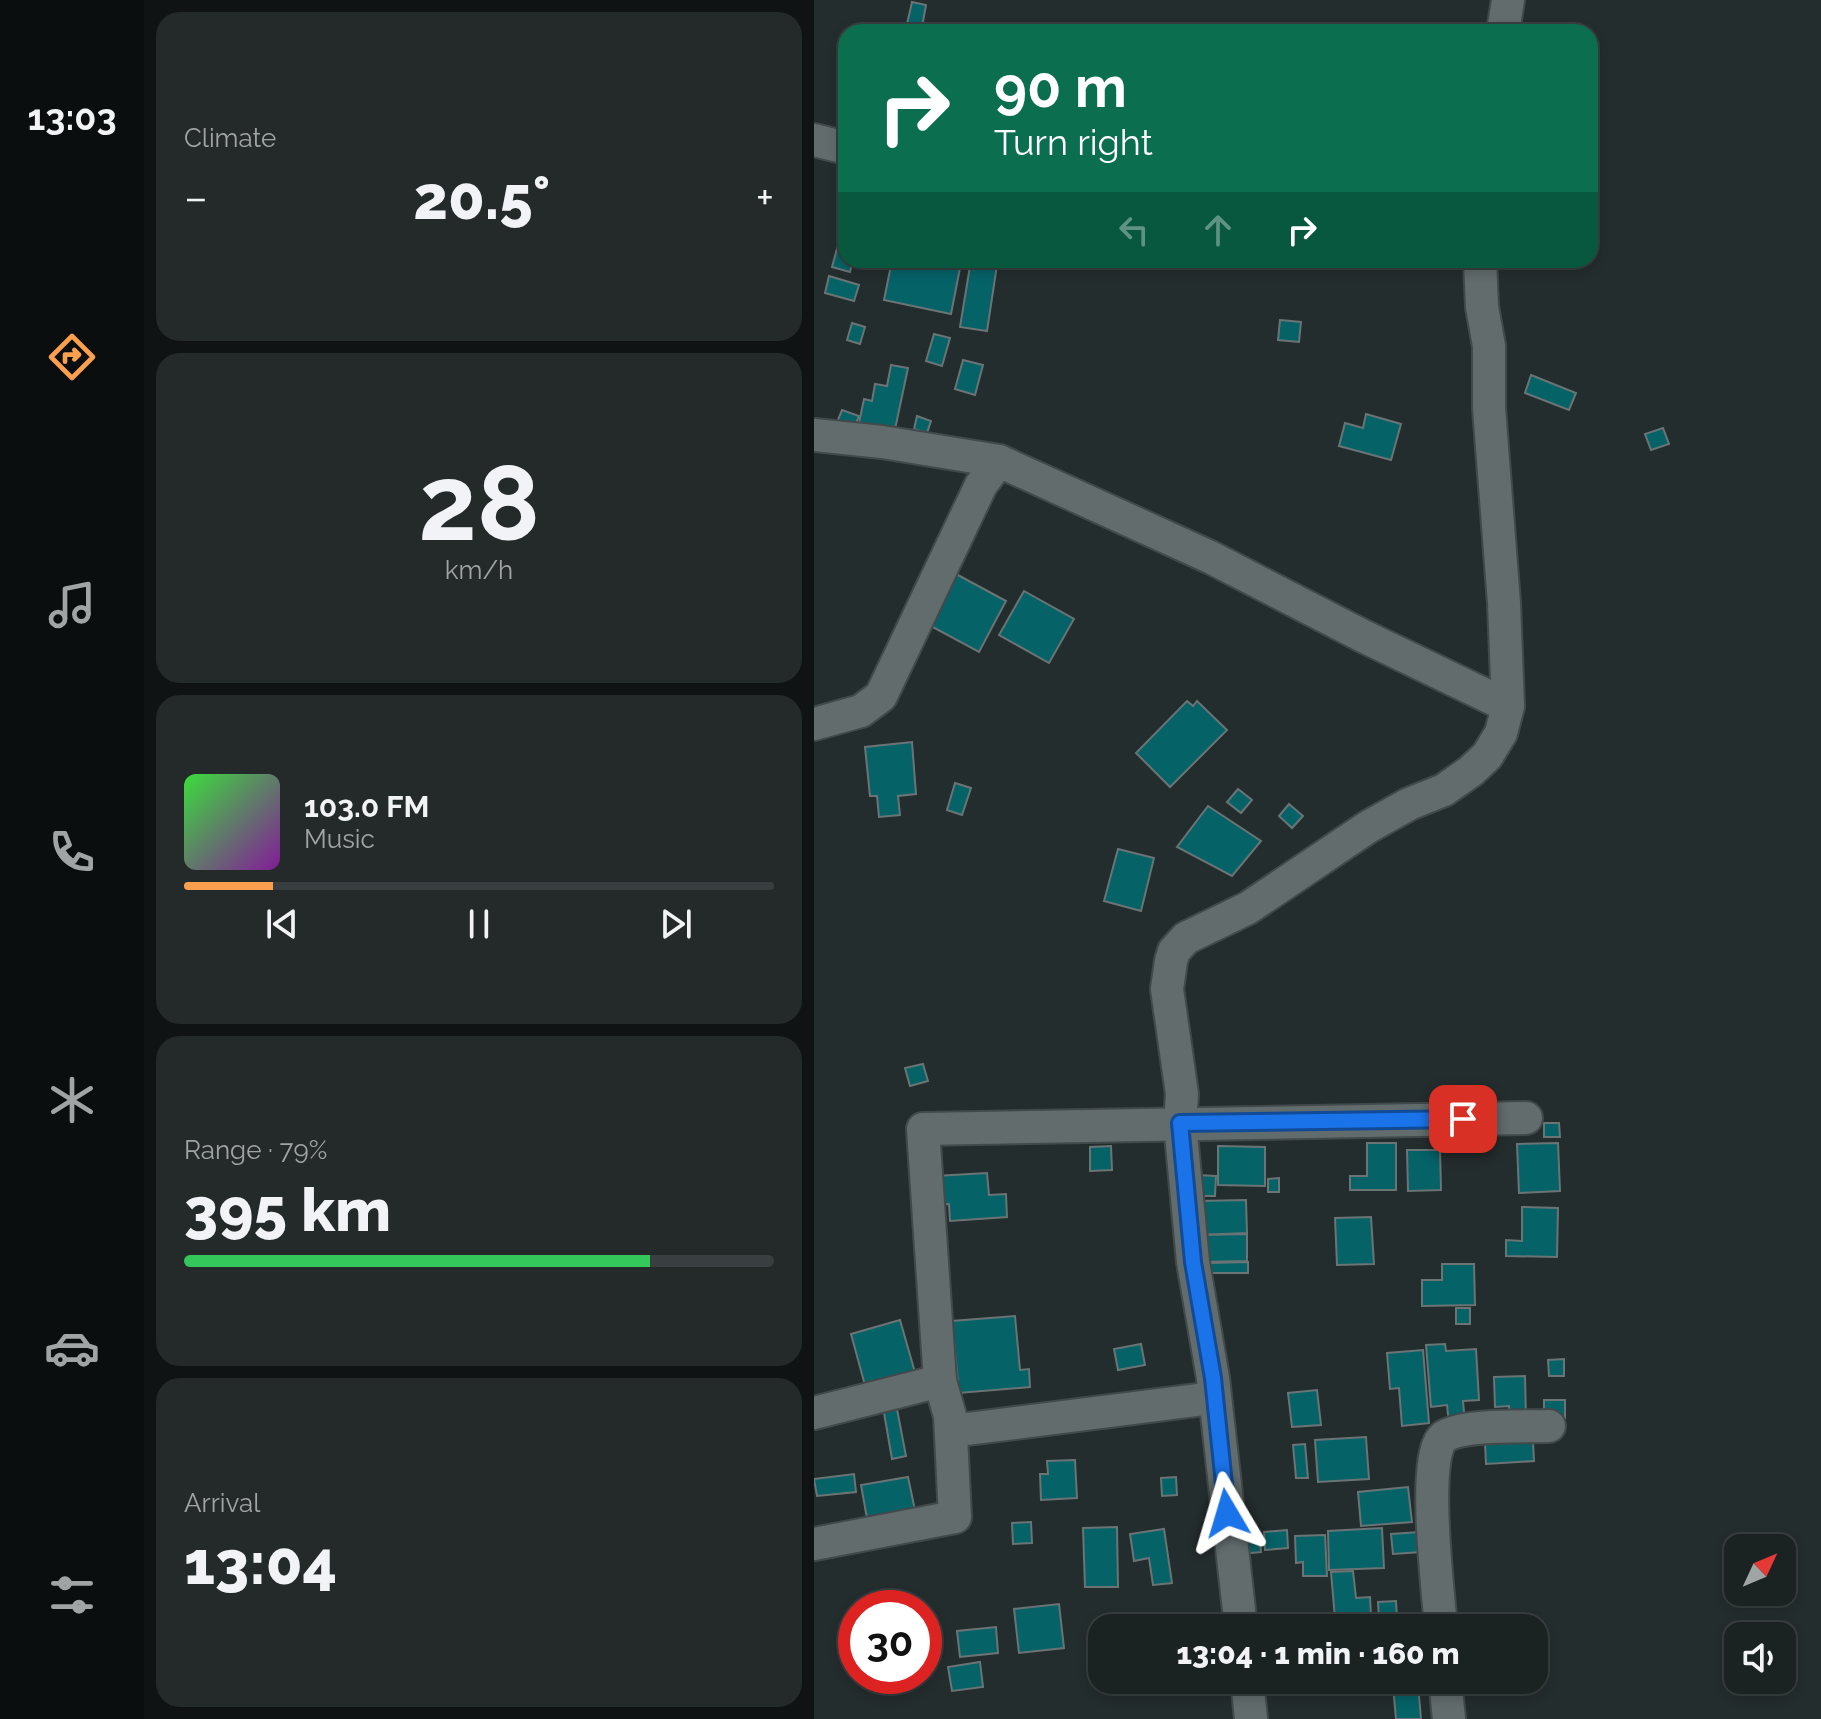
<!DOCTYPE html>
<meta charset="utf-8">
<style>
:root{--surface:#1b2222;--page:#242a2a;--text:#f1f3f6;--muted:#a0a4a5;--line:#393f40;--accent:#fa9f4e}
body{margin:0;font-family:Raleway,sans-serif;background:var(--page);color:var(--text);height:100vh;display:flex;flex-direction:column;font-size:30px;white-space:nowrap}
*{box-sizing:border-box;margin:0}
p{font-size:26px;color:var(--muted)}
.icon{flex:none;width:44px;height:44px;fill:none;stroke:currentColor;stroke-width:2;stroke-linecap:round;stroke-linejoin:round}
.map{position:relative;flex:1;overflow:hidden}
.panel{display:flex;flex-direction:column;gap:12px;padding:12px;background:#0f1313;width:670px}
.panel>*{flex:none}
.top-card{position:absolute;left:24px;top:24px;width:760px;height:244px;border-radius:24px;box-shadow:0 4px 12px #0003,0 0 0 2px var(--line);background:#0b6e4f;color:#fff;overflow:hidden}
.needle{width:52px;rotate:46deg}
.buttons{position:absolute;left:910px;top:1534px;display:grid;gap:16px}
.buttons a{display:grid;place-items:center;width:72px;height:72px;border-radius:16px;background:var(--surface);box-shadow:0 4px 12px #0003,0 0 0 2px var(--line);font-size:40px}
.speed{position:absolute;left:24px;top:1590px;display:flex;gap:16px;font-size:40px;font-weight:700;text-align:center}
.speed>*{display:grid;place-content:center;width:104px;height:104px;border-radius:50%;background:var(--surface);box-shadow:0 4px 12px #0003,0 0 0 2px var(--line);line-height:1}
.speed .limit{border:12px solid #d22;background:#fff;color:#111}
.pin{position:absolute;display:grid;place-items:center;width:68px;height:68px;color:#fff;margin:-34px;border-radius:16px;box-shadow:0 4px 12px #0006}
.me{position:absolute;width:88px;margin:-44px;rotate:353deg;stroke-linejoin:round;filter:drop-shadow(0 0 6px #0008)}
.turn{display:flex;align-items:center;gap:28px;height:168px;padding:0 24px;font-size:36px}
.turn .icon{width:104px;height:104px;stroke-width:2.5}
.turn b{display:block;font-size:56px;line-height:68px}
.lanes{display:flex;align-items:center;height:76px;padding:0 24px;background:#0003;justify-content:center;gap:40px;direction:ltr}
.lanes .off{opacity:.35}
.big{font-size:60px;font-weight:800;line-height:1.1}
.panel .card{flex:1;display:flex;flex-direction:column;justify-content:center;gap:12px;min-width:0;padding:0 28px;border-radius:24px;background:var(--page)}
.panel .dial{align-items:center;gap:0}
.dial b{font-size:104px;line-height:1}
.song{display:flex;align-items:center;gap:24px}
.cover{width:96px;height:96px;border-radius:12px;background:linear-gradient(135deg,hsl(120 70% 55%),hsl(290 70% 35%))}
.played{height:8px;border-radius:4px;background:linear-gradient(90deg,var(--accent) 15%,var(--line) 15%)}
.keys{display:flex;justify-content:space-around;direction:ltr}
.heat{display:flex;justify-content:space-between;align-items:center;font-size:44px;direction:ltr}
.charge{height:12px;border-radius:6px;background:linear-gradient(90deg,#34c759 79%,var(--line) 0)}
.trip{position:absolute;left:274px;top:1614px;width:460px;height:80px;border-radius:24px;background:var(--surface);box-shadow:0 4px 12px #0003,0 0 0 2px var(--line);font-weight:800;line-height:80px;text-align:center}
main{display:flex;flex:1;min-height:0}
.dock{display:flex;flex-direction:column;width:144px;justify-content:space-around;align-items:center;background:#0b0e0e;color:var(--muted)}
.dock .icon{width:56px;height:56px}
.dock .current{color:var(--accent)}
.dock b{font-size:36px;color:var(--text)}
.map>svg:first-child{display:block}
.building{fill:#056267;stroke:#6a7475;stroke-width:2}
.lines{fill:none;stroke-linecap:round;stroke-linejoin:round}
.minor-casing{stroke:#42494a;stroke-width:36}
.minor{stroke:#626c6d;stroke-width:32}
.route-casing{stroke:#114b97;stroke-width:20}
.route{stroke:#1a73e8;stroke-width:14}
</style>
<main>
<nav class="dock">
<b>13:03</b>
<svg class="icon current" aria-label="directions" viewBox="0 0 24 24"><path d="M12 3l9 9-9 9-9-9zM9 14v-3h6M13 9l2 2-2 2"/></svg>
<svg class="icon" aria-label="music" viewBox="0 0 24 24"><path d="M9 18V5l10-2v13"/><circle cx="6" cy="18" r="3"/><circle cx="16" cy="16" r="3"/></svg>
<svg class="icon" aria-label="phone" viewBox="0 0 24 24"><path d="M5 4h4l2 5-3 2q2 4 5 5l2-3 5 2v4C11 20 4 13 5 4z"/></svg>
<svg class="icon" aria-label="climate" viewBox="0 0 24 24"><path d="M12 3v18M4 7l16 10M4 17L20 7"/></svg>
<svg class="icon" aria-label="car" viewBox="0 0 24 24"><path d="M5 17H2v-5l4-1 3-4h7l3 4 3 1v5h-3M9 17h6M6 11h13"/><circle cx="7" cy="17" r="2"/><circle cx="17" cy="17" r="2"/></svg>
<svg class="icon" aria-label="filters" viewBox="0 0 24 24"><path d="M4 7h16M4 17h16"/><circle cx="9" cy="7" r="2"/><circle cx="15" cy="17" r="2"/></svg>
</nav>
<section class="panel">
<div class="card"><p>Climate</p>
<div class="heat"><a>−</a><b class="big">20.5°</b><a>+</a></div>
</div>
<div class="card dial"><b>28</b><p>km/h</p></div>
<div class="card">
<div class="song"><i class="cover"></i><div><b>103.0 FM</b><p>Music</p></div></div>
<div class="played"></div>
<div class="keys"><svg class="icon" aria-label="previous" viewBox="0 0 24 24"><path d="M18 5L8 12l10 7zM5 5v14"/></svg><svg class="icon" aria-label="pause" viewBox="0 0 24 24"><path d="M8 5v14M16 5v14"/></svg><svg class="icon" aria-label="next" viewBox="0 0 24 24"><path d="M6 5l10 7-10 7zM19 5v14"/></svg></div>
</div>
<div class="card"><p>Range · 79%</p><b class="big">395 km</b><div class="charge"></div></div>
<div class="card"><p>Arrival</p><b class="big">13:04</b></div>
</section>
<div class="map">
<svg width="1007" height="1719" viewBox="0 0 1007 1719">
<rect width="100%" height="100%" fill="#242d2e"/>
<!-- building -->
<g class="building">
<path d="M 98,2 L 112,5 L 108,27 L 93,24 Z"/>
<path d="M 24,245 L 32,247 L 32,260 L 39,260 L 36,272 L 18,267 Z"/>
<path d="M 78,260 L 124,260 L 123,264 L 146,268 L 137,314 L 70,300 Z"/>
<path d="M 157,260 L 183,265 L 173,331 L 146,327 Z"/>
<path d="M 15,276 L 45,285 L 40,301 L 11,293 Z"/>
<path d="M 466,320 L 487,322 L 485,342 L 464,340 Z"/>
<path d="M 38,323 L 51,327 L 46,344 L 33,340 Z"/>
<path d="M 120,334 L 136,338 L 128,366 L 112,361 Z"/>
<path d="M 149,360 L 169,365 L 161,395 L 141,389 Z"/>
<path d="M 77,365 L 94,368 L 80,434 L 43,432 L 50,399 L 58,401 L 61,384 L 73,386 Z"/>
<path d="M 717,375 L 762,393 L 755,410 L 711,393 Z"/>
<path d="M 28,410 L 45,416 L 38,433 L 21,427 Z"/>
<path d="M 552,414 L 587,424 L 577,460 L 525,446 L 531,423 L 549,428 Z"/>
<path d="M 103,416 L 117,421 L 113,433 L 100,429 Z"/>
<path d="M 849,428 L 855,444 L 837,450 L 831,434 Z"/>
<path d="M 142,574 L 192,601 L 165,652 L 115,625 Z"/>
<path d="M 210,591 L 260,619 L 235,663 L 185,635 Z"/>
<path d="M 373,701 L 379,706 L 383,701 L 413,730 L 356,787 L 322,753 Z"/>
<path d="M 98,742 L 102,794 L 84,796 L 86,815 L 65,817 L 63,796 L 56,796 L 51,747 Z"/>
<path d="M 141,783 L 157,788 L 148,815 L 133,810 Z"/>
<path d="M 424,789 L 438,800 L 427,813 L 413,802 Z"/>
<path d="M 475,804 L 489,816 L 478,828 L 465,816 Z"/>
<path d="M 394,806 L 447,841 L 418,876 L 363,847 Z"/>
<path d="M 304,849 L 340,858 L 327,911 L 290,901 Z"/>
<path d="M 109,1064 L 114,1081 L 96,1086 L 91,1068 Z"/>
<path d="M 730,1123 L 745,1123 L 746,1137 L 730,1137 Z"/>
<path d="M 553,1143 L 582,1143 L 582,1190 L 536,1190 L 536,1176 L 553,1176 Z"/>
<path d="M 744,1143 L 746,1191 L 705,1193 L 703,1144 Z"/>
<path d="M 297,1146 L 298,1170 L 276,1171 L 276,1147 Z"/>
<path d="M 404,1146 L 451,1147 L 451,1186 L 404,1185 Z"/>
<path d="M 593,1150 L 626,1150 L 627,1190 L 594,1191 Z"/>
<path d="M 173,1173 L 175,1195 L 192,1194 L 193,1217 L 136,1221 L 135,1204 L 123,1205 L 121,1176 Z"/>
<path d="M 382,1175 L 402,1176 L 401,1196 L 382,1196 Z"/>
<path d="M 465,1178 L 465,1192 L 454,1192 L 454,1179 Z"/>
<path d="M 432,1200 L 433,1233 L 385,1235 L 384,1201 Z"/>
<path d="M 708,1207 L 744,1208 L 743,1257 L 692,1256 L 692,1240 L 708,1241 Z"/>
<path d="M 557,1217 L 560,1264 L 523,1265 L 521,1218 Z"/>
<path d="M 433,1234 L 433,1261 L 388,1262 L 387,1235 Z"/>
<path d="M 434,1262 L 434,1273 L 396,1273 L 396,1263 Z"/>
<path d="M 628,1264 L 660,1264 L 661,1305 L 608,1306 L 608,1280 L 628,1280 Z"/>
<rect x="642" y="1308" width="14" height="16"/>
<path d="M 201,1316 L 206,1370 L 215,1369 L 216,1387 L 145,1393 L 138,1321 Z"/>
<path d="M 86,1320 L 102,1376 L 52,1389 L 37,1334 Z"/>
<path d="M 327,1344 L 331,1365 L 304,1370 L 300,1349 Z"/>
<path d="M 631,1344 L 632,1351 L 662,1349 L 665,1400 L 649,1401 L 651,1423 L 635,1424 L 633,1405 L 617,1407 L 612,1345 Z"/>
<path d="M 609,1350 L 615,1423 L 588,1426 L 585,1388 L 576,1389 L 573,1353 Z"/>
<path d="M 750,1359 L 750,1376 L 735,1376 L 734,1360 Z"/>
<path d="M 711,1376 L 712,1418 L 695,1419 L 695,1406 L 681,1407 L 680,1377 Z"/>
<path d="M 503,1390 L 507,1425 L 478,1427 L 474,1393 Z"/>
<rect x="730" y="1400" width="21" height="18"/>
<path d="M 82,1404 L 92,1456 L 78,1459 L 69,1407 Z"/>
<path d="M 552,1437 L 555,1479 L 504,1482 L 501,1440 Z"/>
<path d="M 719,1441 L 720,1461 L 672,1464 L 671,1443 Z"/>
<path d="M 491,1444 L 494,1478 L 482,1478 L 479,1445 Z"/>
<path d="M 261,1460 L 263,1498 L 227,1500 L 226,1474 L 234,1474 L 233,1461 Z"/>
<path d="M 40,1474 L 42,1492 L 3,1496 L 0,1479 Z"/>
<path d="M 94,1477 L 102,1515 L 54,1524 L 47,1485 Z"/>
<path d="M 362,1477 L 363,1495 L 348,1496 L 347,1478 Z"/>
<path d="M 594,1487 L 598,1522 L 547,1526 L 544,1492 Z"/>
<path d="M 217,1522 L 218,1543 L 199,1544 L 198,1523 Z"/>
<path d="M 303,1527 L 304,1587 L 271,1587 L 269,1528 Z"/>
<path d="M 568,1528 L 570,1568 L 515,1570 L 514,1531 Z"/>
<path d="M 350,1529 L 358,1583 L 339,1585 L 335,1558 L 320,1561 L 316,1534 Z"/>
<path d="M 473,1530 L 474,1548 L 451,1550 L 450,1532 Z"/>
<path d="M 445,1532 L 447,1552 L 427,1554 L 425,1534 Z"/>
<path d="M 606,1532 L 607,1552 L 579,1554 L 577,1534 Z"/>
<path d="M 511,1535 L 513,1576 L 489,1576 L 489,1562 L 482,1563 L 481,1536 Z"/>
<path d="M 539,1571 L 542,1598 L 556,1597 L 557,1616 L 521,1619 L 517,1572 Z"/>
<path d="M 582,1601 L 583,1618 L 565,1619 L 564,1602 Z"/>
<path d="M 245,1604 L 250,1648 L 205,1653 L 200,1609 Z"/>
<path d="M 182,1627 L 184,1653 L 146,1657 L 143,1631 Z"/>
<path d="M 166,1662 L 169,1687 L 138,1691 L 134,1667 Z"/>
<path d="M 473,1680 L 523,1680 L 523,1682 L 473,1685 Z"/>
<path d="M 604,1684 L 607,1719 L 582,1719 L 579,1686 Z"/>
</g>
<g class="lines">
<defs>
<g id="minor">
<path d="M 689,32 L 694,0"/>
<path d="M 0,140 L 32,148"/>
<path d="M 0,435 L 68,442 L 185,461 L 398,558 L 549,636 L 694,706"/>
<path d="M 0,724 L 47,711 L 67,696 L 167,485 L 185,461"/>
<path d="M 0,1413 L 126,1381"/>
<path d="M 137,1431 L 399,1398"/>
<path d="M 0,1544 L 141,1517 L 136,1416 L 126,1381 L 109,1129 L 712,1118"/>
<path d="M 427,1628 L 399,1378 L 379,1262 L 366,1123 L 368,1094 L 353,989 L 357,961 L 360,951 L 372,938 L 434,908 L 554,827 L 595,804 L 630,790 L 657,771 L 673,756 L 687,733 L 694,706 L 690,603 L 675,408 L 675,346 L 668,307 L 666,260"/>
<path d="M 627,1628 C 625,1598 606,1450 631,1436 C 652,1424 710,1427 735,1426"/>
<path d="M 433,1680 L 437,1719"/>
<path d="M 631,1680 L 635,1719"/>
</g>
</defs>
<!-- minor casing -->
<use href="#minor" class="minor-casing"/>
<!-- minor -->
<use href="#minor" class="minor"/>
</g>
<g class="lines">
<defs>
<path id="route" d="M 413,1513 L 399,1378 L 379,1262 L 366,1123 L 649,1119"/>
</defs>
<!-- route casing -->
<use href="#route" class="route-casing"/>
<!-- route -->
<use href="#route" class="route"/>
</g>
</svg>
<div class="buttons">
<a><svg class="needle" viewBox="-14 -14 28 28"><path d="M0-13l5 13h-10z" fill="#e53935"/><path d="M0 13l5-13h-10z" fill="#a0a4a5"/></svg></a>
<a><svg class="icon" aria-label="sound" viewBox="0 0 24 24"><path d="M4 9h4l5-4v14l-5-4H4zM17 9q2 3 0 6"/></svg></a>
</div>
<div class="speed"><div class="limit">30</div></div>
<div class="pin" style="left:649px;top:1119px;background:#d93025"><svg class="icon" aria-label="arrive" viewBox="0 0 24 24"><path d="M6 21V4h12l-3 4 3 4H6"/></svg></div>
<svg class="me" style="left:413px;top:1513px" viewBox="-20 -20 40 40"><path d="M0-17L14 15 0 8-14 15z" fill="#1a73e8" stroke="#fff" stroke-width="4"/></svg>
<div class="trip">13:04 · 1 min · 160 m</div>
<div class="top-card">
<div class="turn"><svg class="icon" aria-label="right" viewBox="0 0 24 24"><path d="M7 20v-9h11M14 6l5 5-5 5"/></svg><div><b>90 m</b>Turn right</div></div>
<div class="lanes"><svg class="icon off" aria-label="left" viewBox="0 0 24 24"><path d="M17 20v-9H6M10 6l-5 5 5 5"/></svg><svg class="icon off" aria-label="ahead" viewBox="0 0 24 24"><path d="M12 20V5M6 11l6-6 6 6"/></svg><svg class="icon" aria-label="right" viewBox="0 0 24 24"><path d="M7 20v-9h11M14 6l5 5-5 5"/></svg></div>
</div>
</div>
</main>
